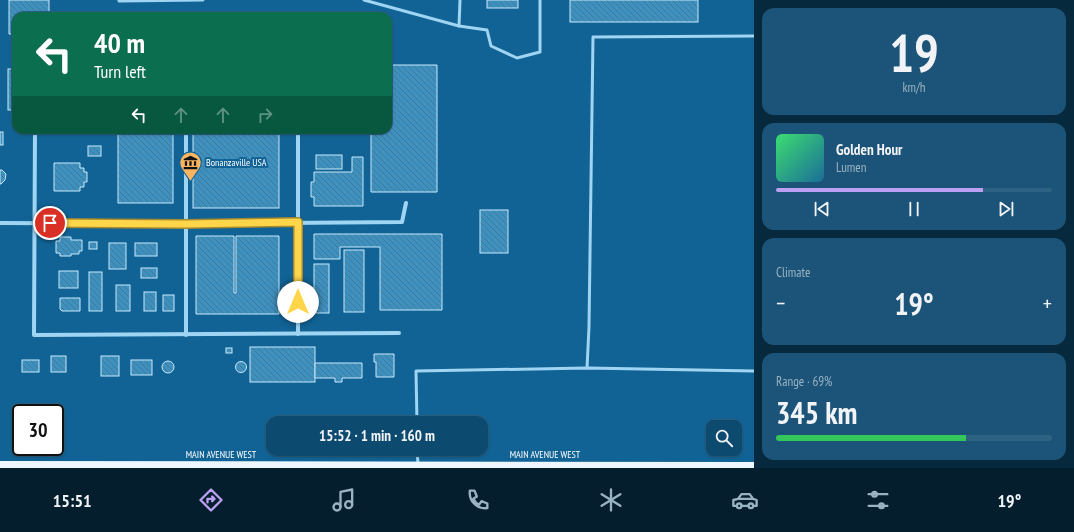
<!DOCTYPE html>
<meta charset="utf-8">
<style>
:root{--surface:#0d4a70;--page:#1b5478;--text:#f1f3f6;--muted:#9ab3c3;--line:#2d6283;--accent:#bca0f2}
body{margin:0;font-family:"PT Sans Narrow",sans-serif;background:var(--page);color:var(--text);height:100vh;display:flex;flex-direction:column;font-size:15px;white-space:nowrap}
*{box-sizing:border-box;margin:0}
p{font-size:13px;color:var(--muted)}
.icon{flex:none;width:22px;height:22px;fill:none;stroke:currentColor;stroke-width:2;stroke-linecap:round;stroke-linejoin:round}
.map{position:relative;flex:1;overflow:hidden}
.panel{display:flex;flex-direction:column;gap:8px;padding:8px;background:#07293e;width:320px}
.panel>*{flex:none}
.banner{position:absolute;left:12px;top:12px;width:380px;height:122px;border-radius:12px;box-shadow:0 1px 3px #0004,0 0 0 1px var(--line);background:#0b6e4f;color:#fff;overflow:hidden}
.tools{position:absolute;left:706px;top:420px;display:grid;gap:8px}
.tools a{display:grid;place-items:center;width:36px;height:36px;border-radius:8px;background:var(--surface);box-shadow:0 1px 3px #0004,0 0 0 1px var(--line);font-size:20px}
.speed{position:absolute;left:12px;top:404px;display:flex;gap:8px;font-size:20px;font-weight:700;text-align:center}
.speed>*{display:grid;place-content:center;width:52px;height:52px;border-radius:50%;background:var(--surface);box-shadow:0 1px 3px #0004,0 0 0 1px var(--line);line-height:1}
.speed .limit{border:2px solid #111;border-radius:6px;background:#fff;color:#111}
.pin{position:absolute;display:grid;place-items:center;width:34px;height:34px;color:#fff;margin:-17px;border:2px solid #fff;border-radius:50%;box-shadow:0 1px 4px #0007}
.me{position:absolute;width:44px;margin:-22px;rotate:0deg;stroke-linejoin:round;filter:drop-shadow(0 0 3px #0008)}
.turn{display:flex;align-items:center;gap:14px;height:84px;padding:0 16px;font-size:18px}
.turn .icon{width:52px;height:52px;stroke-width:2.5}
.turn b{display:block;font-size:28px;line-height:34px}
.lanes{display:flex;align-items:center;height:38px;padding:0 16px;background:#0003;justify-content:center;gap:20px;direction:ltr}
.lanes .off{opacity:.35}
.big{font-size:30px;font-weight:700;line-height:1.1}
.panel .widget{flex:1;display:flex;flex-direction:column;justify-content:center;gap:6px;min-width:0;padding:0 14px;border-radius:12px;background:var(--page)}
.panel .dial{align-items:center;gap:0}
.dial b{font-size:52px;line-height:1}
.song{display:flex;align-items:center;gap:12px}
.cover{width:48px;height:48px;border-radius:6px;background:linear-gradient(135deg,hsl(140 70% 55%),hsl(200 70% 35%))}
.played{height:4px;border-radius:2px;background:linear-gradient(90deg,var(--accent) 75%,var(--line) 75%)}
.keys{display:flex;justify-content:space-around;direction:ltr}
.heat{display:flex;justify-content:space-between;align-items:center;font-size:22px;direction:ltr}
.charge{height:6px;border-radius:3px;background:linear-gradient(90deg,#34c759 69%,var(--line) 0)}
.trip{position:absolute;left:266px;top:416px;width:222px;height:40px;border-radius:12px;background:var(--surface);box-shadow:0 1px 3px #0004,0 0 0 1px var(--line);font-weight:700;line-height:40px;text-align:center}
.dock{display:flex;height:64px;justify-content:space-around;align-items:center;background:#051e2d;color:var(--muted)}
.dock .icon{width:28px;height:28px}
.dock .current{color:var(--accent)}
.dock b{font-size:18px;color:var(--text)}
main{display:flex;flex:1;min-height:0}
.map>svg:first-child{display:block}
.building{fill:url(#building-back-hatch);stroke:#c7eafd}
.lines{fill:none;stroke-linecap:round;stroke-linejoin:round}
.service{stroke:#9fd5f3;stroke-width:3}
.minor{stroke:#9fd5f3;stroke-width:4}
.primary{stroke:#ecf7ff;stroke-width:10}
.route-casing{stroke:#a68a30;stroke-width:10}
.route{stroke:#ffd54a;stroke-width:7}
.labels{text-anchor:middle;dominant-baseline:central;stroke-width:4;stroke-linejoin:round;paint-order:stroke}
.poi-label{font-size:10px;fill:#fff;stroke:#116395;text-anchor:start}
.street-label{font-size:10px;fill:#fff;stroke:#116395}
</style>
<main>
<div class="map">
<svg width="754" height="468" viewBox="0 0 754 468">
<defs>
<pattern id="building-back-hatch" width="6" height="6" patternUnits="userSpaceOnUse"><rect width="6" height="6" fill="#3e90be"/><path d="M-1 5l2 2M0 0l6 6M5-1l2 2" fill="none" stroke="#437896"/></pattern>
</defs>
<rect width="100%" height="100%" fill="#116395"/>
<!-- building -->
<g class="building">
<path d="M 9,0 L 49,0 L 49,16 L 16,16 L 16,34 L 9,34 Z"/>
<rect x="487" y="0" width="31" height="8"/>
<rect x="570" y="0" width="128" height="22"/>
<path d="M 388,65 L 437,65 L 437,192 L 371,192 L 371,130 L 388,130 Z"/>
<rect x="8" y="69" width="8" height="41"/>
<rect x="118" y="130" width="55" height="73"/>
<rect x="193" y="130" width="86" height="78"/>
<rect x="0" y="132" width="3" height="13"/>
<rect x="88" y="146" width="13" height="10"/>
<rect x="316" y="155" width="26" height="14"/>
<path d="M 352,157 L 363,157 L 363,206 L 314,206 L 314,197 L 311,197 L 311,182 L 314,182 L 314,172 L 352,172 Z"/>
<path d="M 54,163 L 80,163 L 80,168 L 84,168 L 84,172 L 87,172 L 87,182 L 84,182 L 84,187 L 80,187 L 80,191 L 54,191 Z"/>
<path d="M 0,170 L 2,170 L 6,174 L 5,180 L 1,184 L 0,184 Z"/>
<rect x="480" y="210" width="28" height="43"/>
<path d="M 314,234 L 442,234 L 442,310 L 380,310 L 380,247 L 340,247 L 340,259 L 314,259 Z"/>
<path d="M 196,236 L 234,236 L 234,293 L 236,293 L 236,236 L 279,236 L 279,314 L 196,314 Z"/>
<path d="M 60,237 L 71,237 L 71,240 L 82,240 L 82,251 L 79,251 L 79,254 L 71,254 L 71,256 L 60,256 L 60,253 L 56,253 L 56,241 L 60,241 Z"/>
<rect x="89" y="242" width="8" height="7"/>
<rect x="109" y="243" width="17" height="26"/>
<rect x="135" y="243" width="22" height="13"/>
<rect x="344" y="250" width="20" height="62"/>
<rect x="314" y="264" width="15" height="49"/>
<rect x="141" y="268" width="16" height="10"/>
<rect x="59" y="271" width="19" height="17"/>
<rect x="89" y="272" width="13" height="39"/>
<rect x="116" y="285" width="14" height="26"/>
<rect x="144" y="292" width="12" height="19"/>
<rect x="163" y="295" width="11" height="16"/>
<path d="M 60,298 L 80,298 L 80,311 L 62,311 L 60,309 Z"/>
<rect x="250" y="347" width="65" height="35"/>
<rect x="226" y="348" width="6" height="5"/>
<path d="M 374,354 L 394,354 L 394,377 L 376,377 L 376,362 L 374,362 Z"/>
<rect x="51" y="356" width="15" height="16"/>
<rect x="101" y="356" width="18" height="20"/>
<rect x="22" y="360" width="17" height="12"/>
<rect x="131" y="360" width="21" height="15"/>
<circle cx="168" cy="367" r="6"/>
<circle cx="241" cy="367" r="5.5"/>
<path d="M 315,363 L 362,363 L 362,378 L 342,378 L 342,382 L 335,382 L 335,378 L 315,378 Z"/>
</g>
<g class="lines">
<!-- service -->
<g class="service">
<path d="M 119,0 L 119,1 L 203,0"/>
<path d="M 364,0 L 459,26 L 487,30 L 491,46 L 517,58 L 540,52 L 540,0"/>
<path d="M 459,26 L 460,0"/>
<path d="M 587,368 L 589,327 L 593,37 L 754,36"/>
<path d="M 417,423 L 416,371 L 587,368 L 754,371"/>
<path d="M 417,449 L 418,464"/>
</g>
<!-- minor -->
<g class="minor">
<path d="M 35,130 L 34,335 L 399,333"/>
<path d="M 298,130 L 298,334"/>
<path d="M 0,223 L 186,224 L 402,222 L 406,203"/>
<path d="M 186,335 L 186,130"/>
</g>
<!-- primary -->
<path class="primary" d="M 0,466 L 754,467"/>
</g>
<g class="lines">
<defs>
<path id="route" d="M 50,223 L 186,224 L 298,222 L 298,302"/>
</defs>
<!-- route casing -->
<use href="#route" class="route-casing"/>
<!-- route -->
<use href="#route" class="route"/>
</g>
<!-- icons -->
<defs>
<symbol id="museum-pin" viewBox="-11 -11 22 30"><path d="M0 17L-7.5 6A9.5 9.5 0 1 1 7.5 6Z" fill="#ffb462" stroke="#116395"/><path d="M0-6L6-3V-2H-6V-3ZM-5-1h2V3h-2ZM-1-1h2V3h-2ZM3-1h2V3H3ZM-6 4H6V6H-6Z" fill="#111"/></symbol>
</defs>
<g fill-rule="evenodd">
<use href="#museum-pin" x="178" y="150" width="25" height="34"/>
</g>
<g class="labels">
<!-- poi labels -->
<g class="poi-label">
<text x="206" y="162">Bonanzaville USA</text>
</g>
<!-- street labels -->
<g class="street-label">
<text x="221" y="454">MAIN AVENUE WEST</text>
<text x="545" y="454">MAIN AVENUE WEST</text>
</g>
</g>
</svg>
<div class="tools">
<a><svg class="icon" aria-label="search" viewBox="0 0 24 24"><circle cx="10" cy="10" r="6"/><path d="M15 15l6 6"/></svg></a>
</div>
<div class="speed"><div class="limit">30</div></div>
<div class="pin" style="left:50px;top:223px;background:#d93025"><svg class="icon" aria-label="arrive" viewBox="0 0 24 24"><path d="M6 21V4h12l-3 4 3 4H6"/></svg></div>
<svg class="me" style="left:298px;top:302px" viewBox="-20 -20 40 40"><circle r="19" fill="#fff"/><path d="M0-13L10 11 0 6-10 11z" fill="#ffd54a"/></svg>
<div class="trip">15:52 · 1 min · 160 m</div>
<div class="banner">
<div class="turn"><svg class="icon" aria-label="left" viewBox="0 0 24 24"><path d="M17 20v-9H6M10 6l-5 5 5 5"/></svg><div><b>40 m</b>Turn left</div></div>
<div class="lanes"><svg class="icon" aria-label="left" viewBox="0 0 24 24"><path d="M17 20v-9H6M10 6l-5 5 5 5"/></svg><svg class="icon off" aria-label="ahead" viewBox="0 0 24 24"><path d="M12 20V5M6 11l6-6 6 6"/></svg><svg class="icon off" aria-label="ahead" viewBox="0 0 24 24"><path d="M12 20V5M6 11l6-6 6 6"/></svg><svg class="icon off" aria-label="right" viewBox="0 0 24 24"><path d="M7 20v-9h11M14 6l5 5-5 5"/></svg></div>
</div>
</div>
<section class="panel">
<div class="widget dial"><b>19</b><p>km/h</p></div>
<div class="widget">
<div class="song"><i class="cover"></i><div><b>Golden Hour</b><p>Lumen</p></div></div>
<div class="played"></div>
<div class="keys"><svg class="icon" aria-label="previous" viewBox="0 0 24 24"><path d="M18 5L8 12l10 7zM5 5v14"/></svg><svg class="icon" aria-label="pause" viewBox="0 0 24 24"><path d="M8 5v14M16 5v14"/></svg><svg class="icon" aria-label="next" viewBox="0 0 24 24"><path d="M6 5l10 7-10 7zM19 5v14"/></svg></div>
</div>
<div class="widget"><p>Climate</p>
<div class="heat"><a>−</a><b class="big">19°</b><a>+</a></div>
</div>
<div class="widget"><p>Range · 69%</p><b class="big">345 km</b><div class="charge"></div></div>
</section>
</main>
<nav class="dock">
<b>15:51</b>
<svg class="icon current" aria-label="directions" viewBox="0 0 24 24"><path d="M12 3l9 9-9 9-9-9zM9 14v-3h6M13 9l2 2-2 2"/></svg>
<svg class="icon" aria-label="music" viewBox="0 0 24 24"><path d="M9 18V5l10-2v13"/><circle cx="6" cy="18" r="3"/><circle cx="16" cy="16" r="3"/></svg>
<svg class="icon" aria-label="phone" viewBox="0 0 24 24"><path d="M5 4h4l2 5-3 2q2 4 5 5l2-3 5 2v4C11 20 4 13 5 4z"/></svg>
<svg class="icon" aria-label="climate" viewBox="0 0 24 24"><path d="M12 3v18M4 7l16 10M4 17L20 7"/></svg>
<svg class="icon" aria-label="car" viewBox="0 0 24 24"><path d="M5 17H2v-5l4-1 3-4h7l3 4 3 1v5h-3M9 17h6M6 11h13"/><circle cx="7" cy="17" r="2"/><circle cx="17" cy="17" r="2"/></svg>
<svg class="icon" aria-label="filters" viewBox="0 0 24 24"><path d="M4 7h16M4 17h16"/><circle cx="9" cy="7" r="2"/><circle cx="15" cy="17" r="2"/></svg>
<b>19°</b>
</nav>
